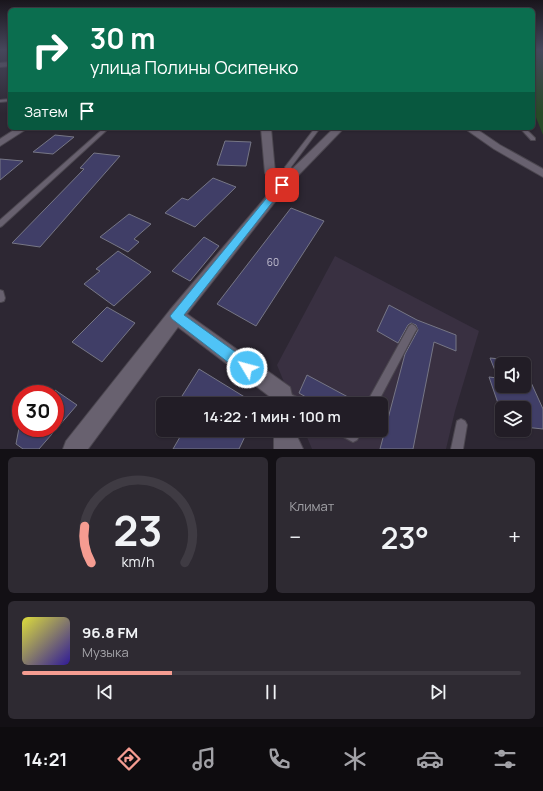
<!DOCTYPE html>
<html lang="ru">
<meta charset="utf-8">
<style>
:root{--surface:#221d26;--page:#2e2a32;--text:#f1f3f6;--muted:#a2a2a7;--line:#3f3b43;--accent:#f59c91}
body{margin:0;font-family:Manrope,sans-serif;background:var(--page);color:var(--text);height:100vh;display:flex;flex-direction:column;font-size:15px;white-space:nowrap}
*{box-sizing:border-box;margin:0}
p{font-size:13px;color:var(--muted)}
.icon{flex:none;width:22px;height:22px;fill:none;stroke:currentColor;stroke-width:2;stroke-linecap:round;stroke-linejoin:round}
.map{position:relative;height:449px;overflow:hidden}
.sheet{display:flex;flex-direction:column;gap:8px;padding:8px;background:#131015;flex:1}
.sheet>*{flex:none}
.top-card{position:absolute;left:8px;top:8px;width:527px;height:122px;border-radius:6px;box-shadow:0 1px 3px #0004,0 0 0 1px var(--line);background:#0b6e4f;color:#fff;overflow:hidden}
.tools{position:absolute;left:495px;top:357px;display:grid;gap:8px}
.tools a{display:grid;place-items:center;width:36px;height:36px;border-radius:6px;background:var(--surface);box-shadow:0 1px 3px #0004,0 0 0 1px var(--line);font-size:20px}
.speed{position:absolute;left:12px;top:385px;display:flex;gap:8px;font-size:20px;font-weight:700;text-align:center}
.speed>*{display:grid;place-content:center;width:52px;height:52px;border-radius:50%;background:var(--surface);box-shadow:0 1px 3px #0004,0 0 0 1px var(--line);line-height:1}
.speed .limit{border:6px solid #d22;background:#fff;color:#111}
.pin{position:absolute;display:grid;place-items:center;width:34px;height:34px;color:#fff;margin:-17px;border-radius:8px;box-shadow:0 2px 6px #0006}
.me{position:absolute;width:44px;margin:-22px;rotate:307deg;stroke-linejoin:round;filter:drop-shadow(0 0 3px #0008)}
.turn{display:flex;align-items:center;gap:14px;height:84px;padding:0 16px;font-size:18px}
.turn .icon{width:52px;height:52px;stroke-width:2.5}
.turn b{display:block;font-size:28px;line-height:34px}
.then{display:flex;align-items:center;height:38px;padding:0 16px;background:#0003;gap:8px;font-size:15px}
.big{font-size:30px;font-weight:600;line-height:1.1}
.sheet .tile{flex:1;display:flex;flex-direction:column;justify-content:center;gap:6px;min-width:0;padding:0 14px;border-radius:6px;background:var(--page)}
.sheet .dial{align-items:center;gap:0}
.dial svg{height:104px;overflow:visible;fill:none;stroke:var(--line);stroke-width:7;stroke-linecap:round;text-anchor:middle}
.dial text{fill:var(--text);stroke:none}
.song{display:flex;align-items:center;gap:12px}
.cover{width:48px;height:48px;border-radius:6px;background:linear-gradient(135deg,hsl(60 70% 55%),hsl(250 70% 35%))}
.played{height:4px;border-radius:2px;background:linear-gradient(90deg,var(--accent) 30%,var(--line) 30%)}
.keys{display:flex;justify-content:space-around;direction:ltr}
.heat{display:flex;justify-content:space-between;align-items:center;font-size:22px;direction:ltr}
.sheet .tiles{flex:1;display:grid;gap:8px;grid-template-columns:1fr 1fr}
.tile:last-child{grid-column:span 2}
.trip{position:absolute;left:156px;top:397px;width:232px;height:40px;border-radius:6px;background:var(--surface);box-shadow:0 1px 3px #0004,0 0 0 1px var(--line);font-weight:600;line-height:40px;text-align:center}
.tabs{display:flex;height:64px;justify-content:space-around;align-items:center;background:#0e0c0f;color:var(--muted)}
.tabs .icon{width:28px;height:28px}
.tabs .current{color:var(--accent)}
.tabs b{font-size:18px;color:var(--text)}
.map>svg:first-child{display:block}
.built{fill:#393041}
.green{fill:#284927}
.building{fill:#403e67;stroke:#767685}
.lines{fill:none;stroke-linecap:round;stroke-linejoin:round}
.lane-casing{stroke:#4b464f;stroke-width:2}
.street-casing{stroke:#4b464f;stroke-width:2}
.lane{fill:#68616f;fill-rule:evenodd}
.street{fill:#68616f;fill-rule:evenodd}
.route{fill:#4fc3f7;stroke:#337fa1}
.labels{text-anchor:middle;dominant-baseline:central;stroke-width:4;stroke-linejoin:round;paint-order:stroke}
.number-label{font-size:10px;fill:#c7c4d4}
</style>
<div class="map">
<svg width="543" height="449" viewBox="0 0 543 449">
<rect width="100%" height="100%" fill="#2d2733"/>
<!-- built -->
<path class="built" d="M 335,256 L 479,331 L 455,411 L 446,449 L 312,449 L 304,430 L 381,430 L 381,404 L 293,404 L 277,365 Z"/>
<!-- green -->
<path class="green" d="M 533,50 L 543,53 L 543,135 L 533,110 Z"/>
<!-- building -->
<g class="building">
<path d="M 55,135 L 74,137 L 53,154 L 33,152 Z"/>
<path d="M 225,141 L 251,142 L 246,166 L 217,165 Z"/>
<path d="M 94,153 L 120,156 L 40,247 L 12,243 L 84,169 L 80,168 Z"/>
<path d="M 0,159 L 23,161 L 0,180 Z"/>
<path d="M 213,178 L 236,187 L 195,227 L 165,213 L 182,198 L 188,200 Z"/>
<path d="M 291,208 L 324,221 L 256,326 L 217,304 Z"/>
<path d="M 129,214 L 151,224 L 134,239 L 139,242 L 128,252 L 100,237 Z"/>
<path d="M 204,237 L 219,246 L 190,281 L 172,271 Z"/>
<path d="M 118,251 L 151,272 L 114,306 L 84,284 L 100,271 L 96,269 Z"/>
<path d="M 389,305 L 417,320 L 456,335 L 456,351 L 434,342 L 413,449 L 380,449 L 405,354 L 418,330 L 416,325 L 411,323 L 408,325 L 398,343 L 377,331 Z"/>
<path d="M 107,307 L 135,323 L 102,362 L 72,342 Z"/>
<path d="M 490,358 L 522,361 L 523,364 L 502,364 L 502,386 L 524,386 L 524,367 L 543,409 L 543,429 L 524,427 L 524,408 L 502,408 L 501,412 L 489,377 L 498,378 Z"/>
<path d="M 199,369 L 256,404 L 177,404 Z"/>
<path d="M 307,375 L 361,404 L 318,404 L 299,393 Z"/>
<path d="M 55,390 L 77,405 L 39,449 L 23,449 L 16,444 L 19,428 L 55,428 Z"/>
<path d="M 184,430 L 248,430 L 239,449 L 173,449 Z"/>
</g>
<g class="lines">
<defs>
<g id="lane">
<path d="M 10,99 L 10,101 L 0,102 L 0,100 Z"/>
<path d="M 104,128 L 109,128 L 2,226 L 0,227 L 0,220 Z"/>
<path d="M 315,128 L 320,128 L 291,167 L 293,175 L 292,176 L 288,176 L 285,167 Z"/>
<path d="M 520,128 L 525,128 L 535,138 L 535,140 L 531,140 Z"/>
<path d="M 0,290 L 3,291 L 5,298 L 4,301 L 1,302 L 0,302 Z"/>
<path d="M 412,324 L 415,326 L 417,329 L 415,332 L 377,404 L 366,404 L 409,326 Z"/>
<path d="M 286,392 L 303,400 L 304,404 C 296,404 285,406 281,397 L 282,393 Z"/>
<path d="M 461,419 L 465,421 L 467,425 L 463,449 L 451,449 L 457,421 Z"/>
<path d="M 282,430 L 294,430 L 303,449 L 291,449 Z"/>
<path d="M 336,430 L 363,430 L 357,440 L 353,442 L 338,434 Z"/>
</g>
<g id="street">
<path d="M 10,62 L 10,66 L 0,67 L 0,63 Z"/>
<path d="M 17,128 L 28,128 L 0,146 L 0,139 Z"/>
<path d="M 261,128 L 271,128 L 275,172 L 282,179 L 334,128 L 344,128 L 286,188 L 187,314 L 290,387 L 294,404 L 274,404 L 273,399 L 178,327 L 88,449 L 63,449 L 66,441 L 170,310 L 276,185 L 265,173 Z"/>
<path d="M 464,128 L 475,128 L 500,145 L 543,169 L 543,177 L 494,149 Z"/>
<rect x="274" y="430" width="22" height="19"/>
</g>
</defs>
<!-- lane casing -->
<use href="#lane" class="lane-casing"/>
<!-- street casing -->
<use href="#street" class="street-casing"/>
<!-- lane -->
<use href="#lane" class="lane"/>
<!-- street -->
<use href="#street" class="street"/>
</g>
<!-- sky -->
<linearGradient id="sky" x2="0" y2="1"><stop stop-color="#19151c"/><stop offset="0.44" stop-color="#46475b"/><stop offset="1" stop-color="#46475b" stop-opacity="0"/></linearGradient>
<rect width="543" height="113" fill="url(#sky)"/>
<!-- route -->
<path class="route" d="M 282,182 L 286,185 L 285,186 L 184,315 L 252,364 L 254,368 L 252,373 L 247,375 L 242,373 L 172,319 L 170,316 L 279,183 Z"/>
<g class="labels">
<!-- number labels -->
<g class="number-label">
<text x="273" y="262">60</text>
</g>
</g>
</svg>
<div class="tools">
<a><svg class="icon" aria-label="sound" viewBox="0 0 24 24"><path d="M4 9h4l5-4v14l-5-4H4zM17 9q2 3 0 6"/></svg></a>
<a><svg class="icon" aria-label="layers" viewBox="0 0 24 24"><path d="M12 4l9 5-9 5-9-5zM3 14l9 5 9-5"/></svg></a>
</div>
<div class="speed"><div class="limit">30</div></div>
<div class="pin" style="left:282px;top:185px;background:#d93025"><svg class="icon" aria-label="arrive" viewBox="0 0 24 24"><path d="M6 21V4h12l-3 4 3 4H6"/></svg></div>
<svg class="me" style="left:247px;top:368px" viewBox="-20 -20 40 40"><circle r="17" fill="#4fc3f7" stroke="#fff" stroke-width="3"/><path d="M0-11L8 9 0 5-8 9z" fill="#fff"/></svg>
<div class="trip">14:22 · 1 мин · 100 m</div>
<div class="top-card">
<div class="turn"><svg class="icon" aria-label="right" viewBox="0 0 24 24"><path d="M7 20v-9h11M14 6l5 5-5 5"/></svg><div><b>30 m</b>улица Полины Осипенко</div></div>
<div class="then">Затем<svg class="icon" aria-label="arrive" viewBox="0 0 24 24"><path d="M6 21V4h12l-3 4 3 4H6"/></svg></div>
</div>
</div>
<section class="sheet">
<div class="tiles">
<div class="tile dial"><svg viewBox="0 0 100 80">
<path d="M14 69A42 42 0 1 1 86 69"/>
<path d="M14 69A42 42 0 0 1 9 41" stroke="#f59c91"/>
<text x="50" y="56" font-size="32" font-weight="700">23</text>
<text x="50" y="72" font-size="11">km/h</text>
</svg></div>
<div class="tile"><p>Климат</p>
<div class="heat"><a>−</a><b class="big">23°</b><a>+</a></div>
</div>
<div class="tile">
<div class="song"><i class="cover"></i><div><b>96.8 FM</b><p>Музыка</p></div></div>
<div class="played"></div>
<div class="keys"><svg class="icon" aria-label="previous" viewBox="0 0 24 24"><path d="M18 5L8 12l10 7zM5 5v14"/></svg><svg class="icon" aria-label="pause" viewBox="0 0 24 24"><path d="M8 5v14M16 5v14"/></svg><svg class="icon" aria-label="next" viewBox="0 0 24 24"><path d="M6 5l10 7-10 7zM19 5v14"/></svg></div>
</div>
</div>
</section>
<nav class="tabs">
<b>14:21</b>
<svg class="icon current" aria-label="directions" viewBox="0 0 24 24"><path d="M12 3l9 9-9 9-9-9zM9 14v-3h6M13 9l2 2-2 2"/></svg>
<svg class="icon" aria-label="music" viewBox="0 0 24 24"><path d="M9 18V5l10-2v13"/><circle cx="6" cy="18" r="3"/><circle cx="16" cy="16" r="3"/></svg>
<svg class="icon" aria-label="phone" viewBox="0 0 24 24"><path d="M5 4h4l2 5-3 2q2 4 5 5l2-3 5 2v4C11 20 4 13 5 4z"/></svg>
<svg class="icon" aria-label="climate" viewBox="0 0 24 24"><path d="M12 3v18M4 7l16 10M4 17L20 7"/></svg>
<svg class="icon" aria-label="car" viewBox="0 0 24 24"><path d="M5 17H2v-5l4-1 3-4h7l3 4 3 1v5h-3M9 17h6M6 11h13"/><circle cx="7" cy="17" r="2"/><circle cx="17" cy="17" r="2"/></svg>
<svg class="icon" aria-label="filters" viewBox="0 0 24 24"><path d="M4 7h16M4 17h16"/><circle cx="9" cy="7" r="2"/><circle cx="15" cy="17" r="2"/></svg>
</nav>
